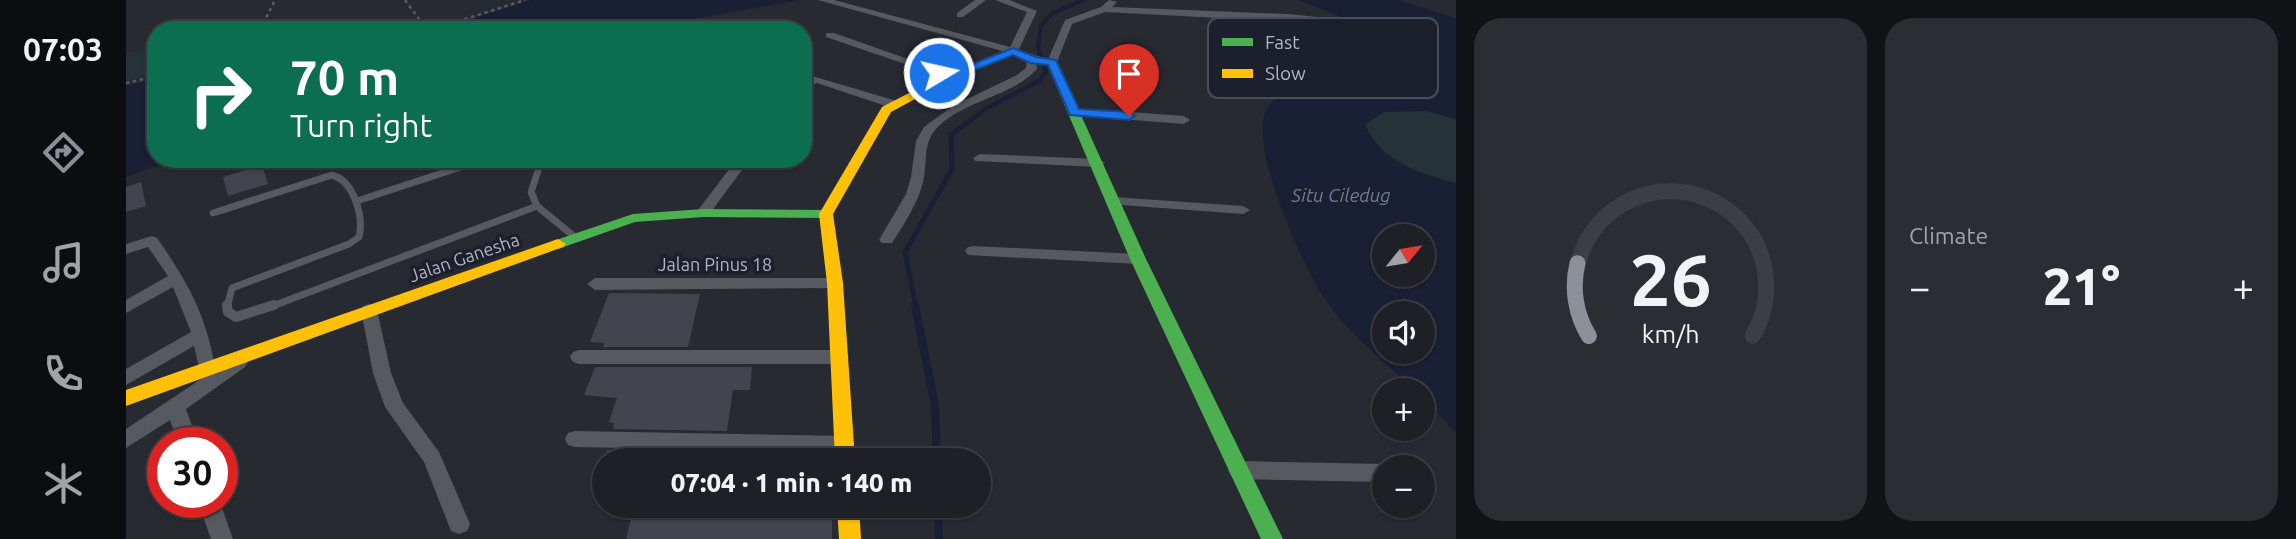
<!DOCTYPE html>
<meta charset="utf-8">
<style>
:root{--surface:#1e2026;--page:#2b2d32;--text:#f1f3f6;--muted:#a1a3a7;--line:#3c3e43;--accent:#8c9099}
body{margin:0;font-family:Ubuntu,sans-serif;background:var(--page);color:var(--text);height:100vh;display:flex;flex-direction:column;font-size:26px;white-space:nowrap}
*{box-sizing:border-box;margin:0}
p{font-size:23px;color:var(--muted)}
.icon{flex:none;width:38px;height:38px;fill:none;stroke:currentColor;stroke-width:2;stroke-linecap:round;stroke-linejoin:round}
.map{position:relative;flex:1;overflow:hidden}
.details{display:flex;flex-direction:column;gap:18px;padding:18px;background:#101215;width:840px}
.details>*{flex:none}
.top-card{position:absolute;left:21px;top:21px;width:665px;height:147px;border-radius:28px;box-shadow:0 2px 5px #0004,0 0 0 2px var(--line);background:#0b6e4f;color:#fff;overflow:hidden}
.needle{width:46px;rotate:60deg}
.fabs{position:absolute;left:1246px;top:224px;display:grid;gap:14px}
.fabs a{display:grid;place-items:center;width:63px;height:63px;border-radius:50%;background:var(--surface);box-shadow:0 2px 5px #0004,0 0 0 2px var(--line);font-size:35px}
.speed{position:absolute;left:21px;top:427px;display:flex;gap:14px;font-size:35px;font-weight:700;text-align:center}
.speed>*{display:grid;place-content:center;width:91px;height:91px;border-radius:50%;background:var(--surface);box-shadow:0 2px 5px #0004,0 0 0 2px var(--line);line-height:1}
.speed .limit{border:10px solid #d22;background:#fff;color:#111}
.pin{position:absolute;display:grid;place-items:center;width:60px;height:60px;color:#fff;margin:-72px -30px;border-radius:50% 50% 50% 0;rotate:-45deg;box-shadow:0 0 7px #0007}
.pin .icon{rotate:45deg}
.me{position:absolute;width:77px;margin:-38px;rotate:81deg;stroke-linejoin:round;filter:drop-shadow(0 0 5px #0008)}
.turn{display:flex;align-items:center;gap:24px;height:147px;padding:0 28px;font-size:32px}
.turn .icon{width:91px;height:91px;stroke-width:2.5}
.turn b{display:block;font-size:49px;line-height:60px}
.big{font-size:52px;font-weight:800;line-height:1.1}
.details .card{flex:1;display:flex;flex-direction:column;justify-content:center;gap:10px;min-width:0;padding:0 24px;border-radius:28px;background:var(--page)}
.details .dial{align-items:center;gap:0}
.dial svg{height:182px;overflow:visible;fill:none;stroke:var(--line);stroke-width:7;stroke-linecap:round;text-anchor:middle}
.dial text{fill:var(--text);stroke:none}
.heat{display:flex;justify-content:space-between;align-items:center;font-size:38px;direction:ltr}
.details .tiles{flex:1;display:grid;gap:18px;grid-template-columns:repeat(2,1fr)}
.trip{position:absolute;left:466px;top:448px;width:399px;height:70px;border-radius:35px;background:var(--surface);box-shadow:0 2px 5px #0004,0 0 0 2px var(--line);font-weight:800;line-height:70px;text-align:center}
main{display:flex;flex:1;min-height:0}
.tab-bar{display:flex;flex-direction:column;width:126px;justify-content:space-around;align-items:center;background:#0c0d0f;color:var(--muted)}
.tab-bar .icon{width:49px;height:49px}
.tab-bar .selected{color:var(--accent)}
.tab-bar b{font-size:32px;color:var(--text)}
.map>svg:first-child{display:block}
.green{fill:#253237}
.water{fill:#191f34;fill-rule:evenodd}
.lines{fill:none;stroke-linecap:round;stroke-linejoin:round}
.stream-far2{stroke:#191f34;stroke-width:4.5}
.stream-far1{stroke:#191f34;stroke-width:5}
.stream{stroke:#191f34;stroke-width:8}
.building{fill:#42454e}
.path{stroke:#595c63;stroke-width:2.5;stroke-dasharray:3.5 3.5;stroke-linecap:butt}
.lane-far1{stroke:#575961;stroke-width:7}
.lane{stroke:#575961;stroke-width:10}
.street{fill:#575961;fill-rule:evenodd}
.fast{fill:#4caf50;fill-rule:evenodd}
.slow{fill:#ffc107;fill-rule:evenodd}
.route{fill:#1a73e8;stroke:#114b97;stroke-width:2}
.labels{text-anchor:middle;dominant-baseline:central;stroke-width:7;stroke-linejoin:round;paint-order:stroke}
.street-label{font-size:18px;fill:#b1b5c4;stroke:#1c202c}
.water-label{font-size:19px;font-style:italic;fill:#6d7aa0;stroke:#1c202c}
.key{fill:#1c202c;stroke:#494d5a;stroke-width:2}
.key-label{font-size:19px;fill:#b1b5c4}
</style>
<main>
<nav class="tab-bar">
<b>07:03</b>
<svg class="icon selected" aria-label="directions" viewBox="0 0 24 24"><path d="M12 3l9 9-9 9-9-9zM9 14v-3h6M13 9l2 2-2 2"/></svg>
<svg class="icon" aria-label="music" viewBox="0 0 24 24"><path d="M9 18V5l10-2v13"/><circle cx="6" cy="18" r="3"/><circle cx="16" cy="16" r="3"/></svg>
<svg class="icon" aria-label="phone" viewBox="0 0 24 24"><path d="M5 4h4l2 5-3 2q2 4 5 5l2-3 5 2v4C11 20 4 13 5 4z"/></svg>
<svg class="icon" aria-label="climate" viewBox="0 0 24 24"><path d="M12 3v18M4 7l16 10M4 17L20 7"/></svg>
</nav>
<div class="map">
<svg width="1330" height="539" viewBox="0 0 1330 539">
<rect width="100%" height="100%" fill="#282a32"/>
<!-- green -->
<g class="green">
<path d="M 30,48 L 30,74 L 0,80 L 0,53 Z"/>
<path d="M 1300,111 L 1330,119 L 1330,183 L 1292,172 L 1250,147 L 1239,125 L 1258,112 Z"/>
</g>
<!-- water -->
<g class="water">
<path d="M 405,0 L 676,0 L 571,18 L 558,22 L 550,30 L 312,30 Z"/>
<path d="M 1172,0 L 1272,0 L 1330,18 L 1330,119 L 1300,111 L 1258,112 L 1239,125 C 1258,164 1290,172 1330,183 L 1330,433 L 1297,398 L 1297,390 L 1288,390 C 1258,361 1222,333 1198,298 C 1178,268 1115,133 1144,104 C 1179,71 1227,96 1239,30 L 1233,24 ZM 1258,236 L 1297,236 L 1297,275 L 1258,275 ZM 1258,313 L 1297,313 L 1297,352 L 1258,352 Z"/>
<path d="M 30,79 L 30,159 L 51,159 L 0,177 L 0,86 Z"/>
</g>
<g class="lines">
<!-- stream-far2 -->
<path class="stream-far2" d="M 829,132 L 861,108 L 913,81 L 920,72 L 912,48 L 915,25 L 927,13 L 958,0"/>
<!-- stream-far1 -->
<path class="stream-far1" d="M 790,307 L 779,252 L 826,169 L 825,135 L 831,130"/>
<!-- stream -->
<g class="stream">
<path d="M 789,305 L 809,405 L 811,460"/>
<path d="M 812,506 L 813,539"/>
</g>
</g>
<!-- building -->
<g class="building">
<path d="M 136,165 L 142,184 L 102,196 L 97,177 Z"/>
<path d="M 15,182 L 20,206 L 0,212 L 0,187 Z"/>
<path d="M 483,293 L 574,294 L 562,347 L 477,347 L 478,343 L 464,342 Z"/>
<path d="M 469,367 L 626,367 L 624,390 L 607,390 L 601,431 L 487,429 L 488,423 L 483,422 L 491,398 L 458,395 Z"/>
<path d="M 481,450 L 598,452 L 596,460 L 478,460 Z"/>
<path d="M 508,506 L 706,506 L 706,539 L 500,539 Z"/>
</g>
<g class="lines">
<!-- path -->
<g class="path">
<path d="M 279,0 L 301,30"/>
<path d="M 134,30 L 149,0"/>
<path d="M 305,30 L 399,0"/>
<path d="M 0,83 L 30,76"/>
</g>
<!-- lane-far1 -->
<g class="lane-far1">
<path d="M 416,159 L 405,192 L 411,206 L 450,238"/>
<path d="M 231,201 L 359,159"/>
<path d="M 87,213 L 206,175 C 228,181 238,217 233,237 L 223,244 L 106,288 L 101,307"/>
<path d="M 144,307 L 411,206"/>
</g>
<!-- lane -->
<path class="lane" d="M 101,305 L 102,312 L 110,317 L 148,305"/>
<!-- street -->
<g class="street">
<path d="M 692,0 L 708,0 L 884,47 L 901,12 L 869,0 L 883,0 L 911,11 L 892,51 L 887,54 Z"/>
<path d="M 849,0 L 860,0 L 837,17 L 831,17 L 831,13 Z"/>
<path d="M 983,0 L 991,2 L 986,7 L 1161,14 L 1192,17 L 1197,20 L 1192,23 L 1162,21 L 1110,63 L 1105,60 L 1106,58 L 1150,21 L 979,12 L 946,24 L 931,62 L 922,64 L 921,62 L 939,20 L 975,7 Z"/>
<path d="M 700,33 L 708,33 L 830,76 L 820,78 L 700,37 Z"/>
<path d="M 901,57 L 909,57 L 911,69 C 884,98 836,100 809,130 C 796,145 802,168 796,186 C 790,206 777,226 766,243 L 756,243 L 753,240 L 780,194 L 785,177 L 790,141 L 798,127 L 827,106 L 891,75 L 900,68 Z"/>
<path d="M 686,76 L 771,101 L 773,104 L 771,107 L 763,107 L 691,83 L 677,88 L 677,80 Z"/>
<path d="M 948,108 L 1058,116 L 1064,120 L 1058,124 L 944,115 L 942,112 Z"/>
<path d="M 854,154 L 972,159 L 979,163 L 972,167 L 849,161 L 847,158 Z"/>
<path d="M 611,159 L 624,159 L 582,216 L 572,216 L 570,213 L 572,210 Z"/>
<path d="M 987,197 L 1117,206 L 1124,210 L 1117,214 L 982,204 L 980,201 Z"/>
<path d="M 26,236 L 31,238 C 61,281 80,314 89,367 L 87,370 L 113,355 L 119,357 L 122,362 L 119,367 L 60,409 L 72,443 L 52,443 L 44,420 L 0,448 L 0,429 L 84,373 L 74,372 L 68,346 L 0,385 L 0,369 L 65,332 L 47,287 L 0,313 L 0,300 L 42,276 L 22,247 L 0,254 L 0,244 Z"/>
<path d="M 847,246 L 1012,254 L 1020,259 L 1012,264 L 842,255 L 839,251 L 842,247 Z"/>
<path d="M 469,278 L 709,278 L 717,283 L 709,288 L 469,290 L 461,284 Z"/>
<path d="M 243,304 L 249,306 L 251,310 L 265,373 L 277,403 L 313,452 L 344,524 L 341,531 L 333,534 L 325,531 L 298,462 L 259,407 L 247,373 L 235,310 L 237,306 Z"/>
<path d="M 453,350 L 714,350 L 720,352 L 723,357 L 720,362 L 714,364 L 453,364 L 447,362 L 444,357 L 447,352 Z"/>
<path d="M 449,431 L 718,436 L 725,438 L 728,444 L 725,450 L 718,452 L 449,447 L 442,445 L 439,439 L 442,433 Z"/>
<path d="M 1112,461 L 1258,464 L 1266,467 L 1258,467 L 1258,482 L 1112,479 L 1105,476 L 1102,470 L 1105,464 Z"/>
<path d="M 72,502 L 94,502 L 107,539 L 85,539 Z"/>
</g>
<!-- fast -->
<g class="fast">
<path d="M 894,51 L 931,62 L 1020,259 L 1157,539 L 1135,539 L 1004,259 L 921,64 L 890,56 L 890,52 Z"/>
<path d="M 577,209 L 700,210 L 707,214 L 700,218 L 577,217 L 509,222 L 432,249 L 424,244 L 427,241 L 507,214 Z"/>
</g>
<!-- slow -->
<g class="slow">
<path d="M 883,49 L 891,49 L 899,54 L 894,57 L 887,55 L 828,78 L 765,112 L 707,214 L 717,283 L 729,460 L 709,460 L 701,283 L 693,214 L 756,107 L 820,74 Z"/>
<path d="M 432,239 L 440,244 L 437,247 L 0,406 L 0,390 Z"/>
<path d="M 711,506 L 733,506 L 735,539 L 713,539 Z"/>
</g>
</g>
<!-- route -->
<path class="route" d="M 887,48 L 910,57 L 930,60 L 953,109 L 1003,112 L 1009,116 L 1003,120 L 944,115 L 922,65 L 904,63 L 887,55 L 824,80 L 808,73 L 813,69 L 824,73 Z"/>
<g class="labels">
<!-- street labels -->
<g class="street-label">
<text transform="translate(338 257) rotate(-19)">Jalan Ganesha</text>
<text x="589" y="264">Jalan Pinus 18</text>
</g>
<!-- water labels -->
<g class="water-label">
<text x="1215" y="195">Situ Ciledug</text>
</g>
</g>
<!-- legend -->
<rect x="1082" y="18" width="230" height="80" rx="10" class="key"/>
<rect x="1096" y="38" width="31" height="8" fill="#4caf50"/>
<rect x="1096" y="69" width="31" height="9" fill="#ffc107"/>
<g class="key-label">
<text x="1139" y="49">Fast</text>
<text x="1139" y="80">Slow</text>
</g>
</svg>
<div class="fabs">
<a><svg class="needle" viewBox="-14 -14 28 28"><path d="M0-13l5 13h-10z" fill="#e53935"/><path d="M0 13l5-13h-10z" fill="#a1a3a7"/></svg></a>
<a><svg class="icon" aria-label="sound" viewBox="0 0 24 24"><path d="M4 9h4l5-4v14l-5-4H4zM17 9q2 3 0 6"/></svg></a>
<a>+</a>
<a>−</a>
</div>
<div class="speed"><div class="limit">30</div></div>
<div class="pin" style="left:1003px;top:116px;background:#d93025"><svg class="icon" aria-label="arrive" viewBox="0 0 24 24"><path d="M6 21V4h12l-3 4 3 4H6"/></svg></div>
<svg class="me" style="left:813px;top:73px" viewBox="-20 -20 40 40"><circle r="17" fill="#1a73e8" stroke="#fff" stroke-width="3"/><path d="M0-11L8 9 0 5-8 9z" fill="#fff"/></svg>
<div class="trip">07:04 · 1 min · 140 m</div>
<div class="top-card">
<div class="turn"><svg class="icon" aria-label="right" viewBox="0 0 24 24"><path d="M7 20v-9h11M14 6l5 5-5 5"/></svg><div><b>70 m</b>Turn right</div></div>
</div>
</div>
<section class="details">
<div class="tiles">
<div class="card dial"><svg viewBox="0 0 100 80">
<path d="M14 69A42 42 0 1 1 86 69"/>
<path d="M14 69A42 42 0 0 1 9 37" stroke="#8c9099"/>
<text x="50" y="56" font-size="32" font-weight="700">26</text>
<text x="50" y="72" font-size="11">km/h</text>
</svg></div>
<div class="card"><p>Climate</p>
<div class="heat"><a>−</a><b class="big">21°</b><a>+</a></div>
</div>
</div>
</section>
</main>
